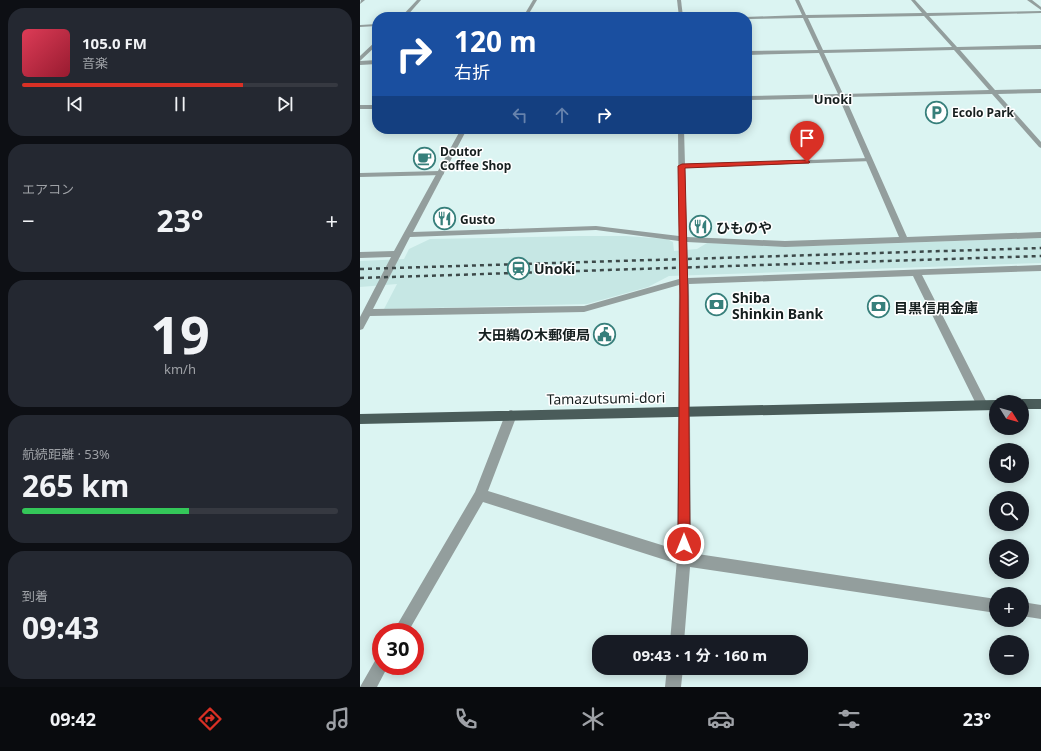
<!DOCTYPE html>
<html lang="ja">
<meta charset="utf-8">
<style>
:root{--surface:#171b24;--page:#242831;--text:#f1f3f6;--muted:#9ea1a6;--line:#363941;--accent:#d93025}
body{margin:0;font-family:"Noto Sans","Noto Sans JP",sans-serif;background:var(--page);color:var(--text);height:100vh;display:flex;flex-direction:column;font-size:15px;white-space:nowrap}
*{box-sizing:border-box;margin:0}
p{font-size:13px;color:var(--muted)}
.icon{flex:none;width:22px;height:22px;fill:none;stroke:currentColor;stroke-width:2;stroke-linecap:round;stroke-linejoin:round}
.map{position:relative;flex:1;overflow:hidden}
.panel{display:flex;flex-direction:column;gap:8px;padding:8px;background:#0d0f14;width:360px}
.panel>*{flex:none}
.hud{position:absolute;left:12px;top:12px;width:380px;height:122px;border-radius:16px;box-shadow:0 2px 10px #0003;background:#1a4fa0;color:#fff;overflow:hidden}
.needle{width:26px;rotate:127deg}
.fabs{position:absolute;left:629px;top:395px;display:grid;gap:8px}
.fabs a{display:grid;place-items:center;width:40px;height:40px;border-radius:50%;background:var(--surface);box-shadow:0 2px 10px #0003;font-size:20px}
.speed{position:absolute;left:12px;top:623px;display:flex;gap:8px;font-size:20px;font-weight:700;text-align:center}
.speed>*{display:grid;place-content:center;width:52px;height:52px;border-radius:50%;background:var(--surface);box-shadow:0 2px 10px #0003;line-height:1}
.speed .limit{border:6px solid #d22;background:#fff;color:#111}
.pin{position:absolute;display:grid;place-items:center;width:34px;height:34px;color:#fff;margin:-41px -17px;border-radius:50% 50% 50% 0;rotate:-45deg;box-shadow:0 0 4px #0007}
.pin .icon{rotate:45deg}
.me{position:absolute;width:44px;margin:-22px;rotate:0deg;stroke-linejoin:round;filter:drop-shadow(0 0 3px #0008)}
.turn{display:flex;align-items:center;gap:14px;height:84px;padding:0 16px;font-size:18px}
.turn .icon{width:52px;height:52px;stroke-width:2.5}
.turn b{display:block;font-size:28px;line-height:34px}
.lanes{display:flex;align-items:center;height:38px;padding:0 16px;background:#0003;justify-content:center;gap:20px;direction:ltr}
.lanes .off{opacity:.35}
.big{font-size:30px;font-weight:700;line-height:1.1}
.panel .tile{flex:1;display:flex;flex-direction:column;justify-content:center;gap:6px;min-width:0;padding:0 14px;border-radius:16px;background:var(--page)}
.panel .dial{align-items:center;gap:0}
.dial b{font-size:52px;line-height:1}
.song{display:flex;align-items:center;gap:12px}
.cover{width:48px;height:48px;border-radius:6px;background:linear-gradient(135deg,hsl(350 70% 55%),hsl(350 70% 35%))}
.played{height:4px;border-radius:2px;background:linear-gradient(90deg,var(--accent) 70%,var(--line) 70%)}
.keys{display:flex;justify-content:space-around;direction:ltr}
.heat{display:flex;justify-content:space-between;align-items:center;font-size:22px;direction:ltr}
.charge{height:6px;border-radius:3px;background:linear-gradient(90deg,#34c759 53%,var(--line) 0)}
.trip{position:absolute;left:232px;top:635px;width:216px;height:40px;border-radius:16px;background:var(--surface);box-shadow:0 2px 10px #0003;font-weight:700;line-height:40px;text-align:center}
.menu{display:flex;height:64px;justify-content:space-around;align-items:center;background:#090b0e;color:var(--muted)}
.menu .icon{width:28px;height:28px}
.menu .active{color:var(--accent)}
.menu b{font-size:18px;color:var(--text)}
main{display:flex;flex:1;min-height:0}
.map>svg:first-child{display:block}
.built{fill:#c6e7e4}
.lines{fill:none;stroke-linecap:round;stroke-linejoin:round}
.service{fill:#939e9d;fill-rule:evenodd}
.minor{fill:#939e9d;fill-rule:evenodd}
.primary{fill:#4a5c5a;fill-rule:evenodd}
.rail{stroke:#3d4949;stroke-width:2.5;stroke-dasharray:4 4;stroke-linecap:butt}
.route{fill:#d93025;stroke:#8d1f18}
.labels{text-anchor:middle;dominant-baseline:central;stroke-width:3;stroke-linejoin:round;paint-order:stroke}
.far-poi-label{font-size:12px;font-weight:bold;fill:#161f1f;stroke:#fff;text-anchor:start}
.far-quarter-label{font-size:13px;font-weight:bold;fill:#161f1f;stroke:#fff}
.poi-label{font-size:14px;font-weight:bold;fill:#161f1f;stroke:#fff;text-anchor:start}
.street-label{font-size:14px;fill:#161f1f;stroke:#fff}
</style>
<main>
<section class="panel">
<div class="tile">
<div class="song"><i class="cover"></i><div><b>105.0 FM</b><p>音楽</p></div></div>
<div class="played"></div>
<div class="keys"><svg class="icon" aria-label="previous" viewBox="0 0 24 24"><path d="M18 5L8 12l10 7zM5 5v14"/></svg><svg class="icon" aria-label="pause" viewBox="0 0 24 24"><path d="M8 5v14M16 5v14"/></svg><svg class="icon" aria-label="next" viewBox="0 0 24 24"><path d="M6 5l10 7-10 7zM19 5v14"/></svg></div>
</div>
<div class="tile"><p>エアコン</p>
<div class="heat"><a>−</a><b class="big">23°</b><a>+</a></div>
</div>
<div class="tile dial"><b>19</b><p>km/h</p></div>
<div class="tile"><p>航続距離 · 53%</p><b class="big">265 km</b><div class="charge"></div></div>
<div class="tile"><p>到着</p><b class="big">09:43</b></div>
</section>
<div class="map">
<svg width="681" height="687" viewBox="0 0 681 687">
<rect width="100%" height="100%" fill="#dbf4f2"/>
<!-- built -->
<path class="built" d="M 220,236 L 266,236 L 307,239 L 313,242 L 314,251 L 337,249 L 347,243 L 457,246 L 681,238 L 681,263 L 309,276 L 288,287 L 227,304 L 24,309 L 37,284 L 0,287 L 0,261 L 44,259 L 49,249 L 70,239 Z"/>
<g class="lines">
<!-- service -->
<g class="service">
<path d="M 5,0 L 0,4 L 1,0 Z"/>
<path d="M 510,158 L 512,159 L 512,161 L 322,168 L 318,166 L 322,164 Z"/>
<path d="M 80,171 L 84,173 L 83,175 L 0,177 L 0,173 Z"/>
<path d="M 151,410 L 155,412 L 157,415 L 128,491 L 324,552 L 329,554 L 331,559 L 329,564 L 324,566 L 123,502 L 48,632 L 33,632 L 115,492 L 145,415 L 147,412 Z"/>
<path d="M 21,656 L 21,666 L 28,666 L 17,687 L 0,687 L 16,659 Z"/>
</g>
<!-- minor -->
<g class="minor">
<path d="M 57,0 L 61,0 L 46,17 L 41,17 Z"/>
<path d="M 173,0 L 177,0 L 167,17 L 163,17 Z"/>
<path d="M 317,0 L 321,0 L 323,17 L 319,17 Z"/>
<path d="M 435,0 L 439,0 L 446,15 L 562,13 L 551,0 L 555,0 L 567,13 L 681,11 L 681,13 L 569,16 L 597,47 L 681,45 L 681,49 L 600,50 L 635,90 L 681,89 L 681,93 L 638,94 L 681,142 L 681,148 L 679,147 L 632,94 L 485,97 L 547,237 L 681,232 L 681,238 L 425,247 L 327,242 L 328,278 L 681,265 L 681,271 L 562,275 L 628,405 L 626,408 L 622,410 L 618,408 L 553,276 L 329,284 L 331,553 L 636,599 L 636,613 L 330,567 L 324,642 L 310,642 L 317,559 L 319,285 L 224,312 L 10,316 L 3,329 L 0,330 L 0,317 L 31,257 L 0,258 L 0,252 L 34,251 L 101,129 L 107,129 L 53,232 L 236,226 L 319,236 L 318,129 L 324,129 L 327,237 L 425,241 L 539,237 L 479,98 L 387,100 L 387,96 L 478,94 L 459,53 L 387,55 L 387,51 L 458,50 L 443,18 L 387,19 L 387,17 L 385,17 L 442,15 ZM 564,16 L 592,47 L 463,50 L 448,18 ZM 594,50 L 629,90 L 483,94 L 464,53 ZM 236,230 L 319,241 L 319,279 L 224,306 L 13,309 L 50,237 Z"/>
<path d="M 667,0 L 672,0 L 681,7 L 681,10 Z"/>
<path d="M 17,24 L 17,26 L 0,27 L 0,25 Z"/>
<path d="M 17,40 L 17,45 L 0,61 L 0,56 Z"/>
<path d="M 17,60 L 17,64 L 0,65 L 0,61 Z"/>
<rect x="0" y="105" width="17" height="4"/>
<path d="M 662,602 L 681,605 L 681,619 L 662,616 Z"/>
<path d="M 307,668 L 323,668 L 321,687 L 305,687 Z"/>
</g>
<!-- primary -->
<g class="primary">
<path d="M 662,399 L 681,399 L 681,409 L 662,409 L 662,402 L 658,402 Z"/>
<path d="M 636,400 L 640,402 L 636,402 L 636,410 L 0,424 L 0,414 Z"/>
</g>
<!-- rail -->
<g class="rail">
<path d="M 0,269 L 681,248"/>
<path d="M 0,278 L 681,256"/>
</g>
</g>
<!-- route -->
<path class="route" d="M 447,160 L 450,162 L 449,163 L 325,168 L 328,296 L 330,544 L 328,549 L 324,550 L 320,549 L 318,544 L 320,296 L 318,166 L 322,164 Z"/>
<!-- icons -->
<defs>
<symbol id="parking-ring" viewBox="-11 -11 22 22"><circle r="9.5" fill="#fff" stroke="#377f7b" stroke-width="1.5"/><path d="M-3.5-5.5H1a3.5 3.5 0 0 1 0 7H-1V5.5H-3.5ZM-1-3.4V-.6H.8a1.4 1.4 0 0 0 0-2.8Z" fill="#377f7b"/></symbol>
<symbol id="cafe-ring" viewBox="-11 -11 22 22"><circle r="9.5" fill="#fff" stroke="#377f7b" stroke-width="1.5"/><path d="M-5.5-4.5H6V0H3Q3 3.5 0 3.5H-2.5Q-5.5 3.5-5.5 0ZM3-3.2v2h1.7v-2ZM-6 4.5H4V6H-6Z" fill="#377f7b"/></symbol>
<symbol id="restaurant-ring" viewBox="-11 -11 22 22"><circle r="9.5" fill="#fff" stroke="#377f7b" stroke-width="1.5"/><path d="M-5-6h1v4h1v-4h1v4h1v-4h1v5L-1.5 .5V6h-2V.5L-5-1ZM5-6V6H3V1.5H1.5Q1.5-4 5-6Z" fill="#377f7b"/></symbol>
<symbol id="station-ring" viewBox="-11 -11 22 22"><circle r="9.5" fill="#fff" stroke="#377f7b" stroke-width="1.5"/><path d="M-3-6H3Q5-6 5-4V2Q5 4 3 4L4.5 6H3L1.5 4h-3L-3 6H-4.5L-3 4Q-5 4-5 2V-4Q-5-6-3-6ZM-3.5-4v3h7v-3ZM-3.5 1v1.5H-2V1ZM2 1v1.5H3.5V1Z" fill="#377f7b"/></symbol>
<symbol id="bank-ring" viewBox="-11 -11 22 22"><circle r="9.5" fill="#fff" stroke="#377f7b" stroke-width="1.5"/><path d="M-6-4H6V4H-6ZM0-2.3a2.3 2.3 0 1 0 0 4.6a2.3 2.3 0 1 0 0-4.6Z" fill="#377f7b"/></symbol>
<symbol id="civic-ring" viewBox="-11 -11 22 22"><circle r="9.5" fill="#fff" stroke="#377f7b" stroke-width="1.5"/><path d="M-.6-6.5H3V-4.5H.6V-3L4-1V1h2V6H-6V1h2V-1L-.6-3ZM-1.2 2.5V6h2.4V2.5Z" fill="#377f7b"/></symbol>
</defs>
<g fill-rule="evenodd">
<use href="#parking-ring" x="564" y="100" width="25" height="25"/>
<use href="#cafe-ring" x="52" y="146" width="25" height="25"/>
<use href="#restaurant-ring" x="72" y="206" width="25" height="25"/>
<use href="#restaurant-ring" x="328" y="214" width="25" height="25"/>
<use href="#station-ring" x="146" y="256" width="25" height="25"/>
<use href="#bank-ring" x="344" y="292" width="25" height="25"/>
<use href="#bank-ring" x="506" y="294" width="25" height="25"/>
<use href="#civic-ring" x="232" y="322" width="25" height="25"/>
</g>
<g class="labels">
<!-- far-poi labels -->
<g class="far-poi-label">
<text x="592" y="112">Ecolo Park</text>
<text x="80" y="151">Doutor<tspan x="80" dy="14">Coffee Shop</tspan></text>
<text x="100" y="219">Gusto</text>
</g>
<!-- far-quarter labels -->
<g class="far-quarter-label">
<text x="473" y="99">Unoki</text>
</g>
<!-- poi labels -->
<g class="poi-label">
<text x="356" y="227">ひものや</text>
<text x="174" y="268">Unoki</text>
<text x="372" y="297">Shiba<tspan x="372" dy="16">Shinkin Bank</tspan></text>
<text x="534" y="307">目黒信用金庫</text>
<text x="230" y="334" text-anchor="end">大田鵜の木郵便局</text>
</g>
<!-- street labels -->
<g class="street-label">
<text transform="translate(246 398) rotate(-1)">Tamazutsumi-dori</text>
</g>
</g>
</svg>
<div class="fabs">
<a><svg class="needle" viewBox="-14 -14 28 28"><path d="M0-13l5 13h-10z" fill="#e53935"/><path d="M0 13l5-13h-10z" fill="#9ea1a6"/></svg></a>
<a><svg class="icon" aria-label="sound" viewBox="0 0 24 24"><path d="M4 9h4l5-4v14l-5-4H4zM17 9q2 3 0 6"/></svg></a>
<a><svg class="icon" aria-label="search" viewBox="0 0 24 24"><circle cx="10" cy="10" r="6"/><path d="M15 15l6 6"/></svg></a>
<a><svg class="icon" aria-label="layers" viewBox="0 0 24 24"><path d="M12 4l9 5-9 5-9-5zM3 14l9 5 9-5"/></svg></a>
<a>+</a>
<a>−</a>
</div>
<div class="speed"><div class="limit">30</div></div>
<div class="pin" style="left:447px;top:162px;background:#d93025"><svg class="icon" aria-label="arrive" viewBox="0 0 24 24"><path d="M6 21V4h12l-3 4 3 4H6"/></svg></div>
<svg class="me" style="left:324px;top:544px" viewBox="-20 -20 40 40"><circle r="17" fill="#d93025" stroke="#fff" stroke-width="3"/><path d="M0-11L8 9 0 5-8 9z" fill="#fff"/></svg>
<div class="trip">09:43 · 1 分 · 160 m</div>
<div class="hud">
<div class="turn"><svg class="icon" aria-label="right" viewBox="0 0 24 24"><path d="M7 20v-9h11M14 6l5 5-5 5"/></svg><div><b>120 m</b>右折</div></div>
<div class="lanes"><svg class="icon off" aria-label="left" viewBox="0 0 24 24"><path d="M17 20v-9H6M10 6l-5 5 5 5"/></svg><svg class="icon off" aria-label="ahead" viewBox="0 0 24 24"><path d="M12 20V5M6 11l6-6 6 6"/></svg><svg class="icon" aria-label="right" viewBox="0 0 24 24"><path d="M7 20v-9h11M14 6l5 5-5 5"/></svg></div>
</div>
</div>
</main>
<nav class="menu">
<b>09:42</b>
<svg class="icon active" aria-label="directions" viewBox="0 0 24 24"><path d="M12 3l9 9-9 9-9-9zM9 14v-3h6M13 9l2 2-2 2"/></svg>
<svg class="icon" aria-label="music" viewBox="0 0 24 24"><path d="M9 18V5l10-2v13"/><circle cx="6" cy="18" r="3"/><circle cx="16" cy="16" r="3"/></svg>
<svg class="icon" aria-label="phone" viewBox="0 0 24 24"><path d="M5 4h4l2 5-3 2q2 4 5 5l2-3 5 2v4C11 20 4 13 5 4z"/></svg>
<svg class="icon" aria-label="climate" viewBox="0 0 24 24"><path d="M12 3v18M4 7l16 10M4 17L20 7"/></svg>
<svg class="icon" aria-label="car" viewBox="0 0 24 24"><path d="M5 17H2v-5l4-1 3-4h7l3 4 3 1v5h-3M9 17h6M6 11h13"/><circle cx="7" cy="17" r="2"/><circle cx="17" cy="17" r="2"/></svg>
<svg class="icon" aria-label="filters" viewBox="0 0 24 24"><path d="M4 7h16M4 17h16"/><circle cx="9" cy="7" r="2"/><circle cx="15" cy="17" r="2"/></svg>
<b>23°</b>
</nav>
